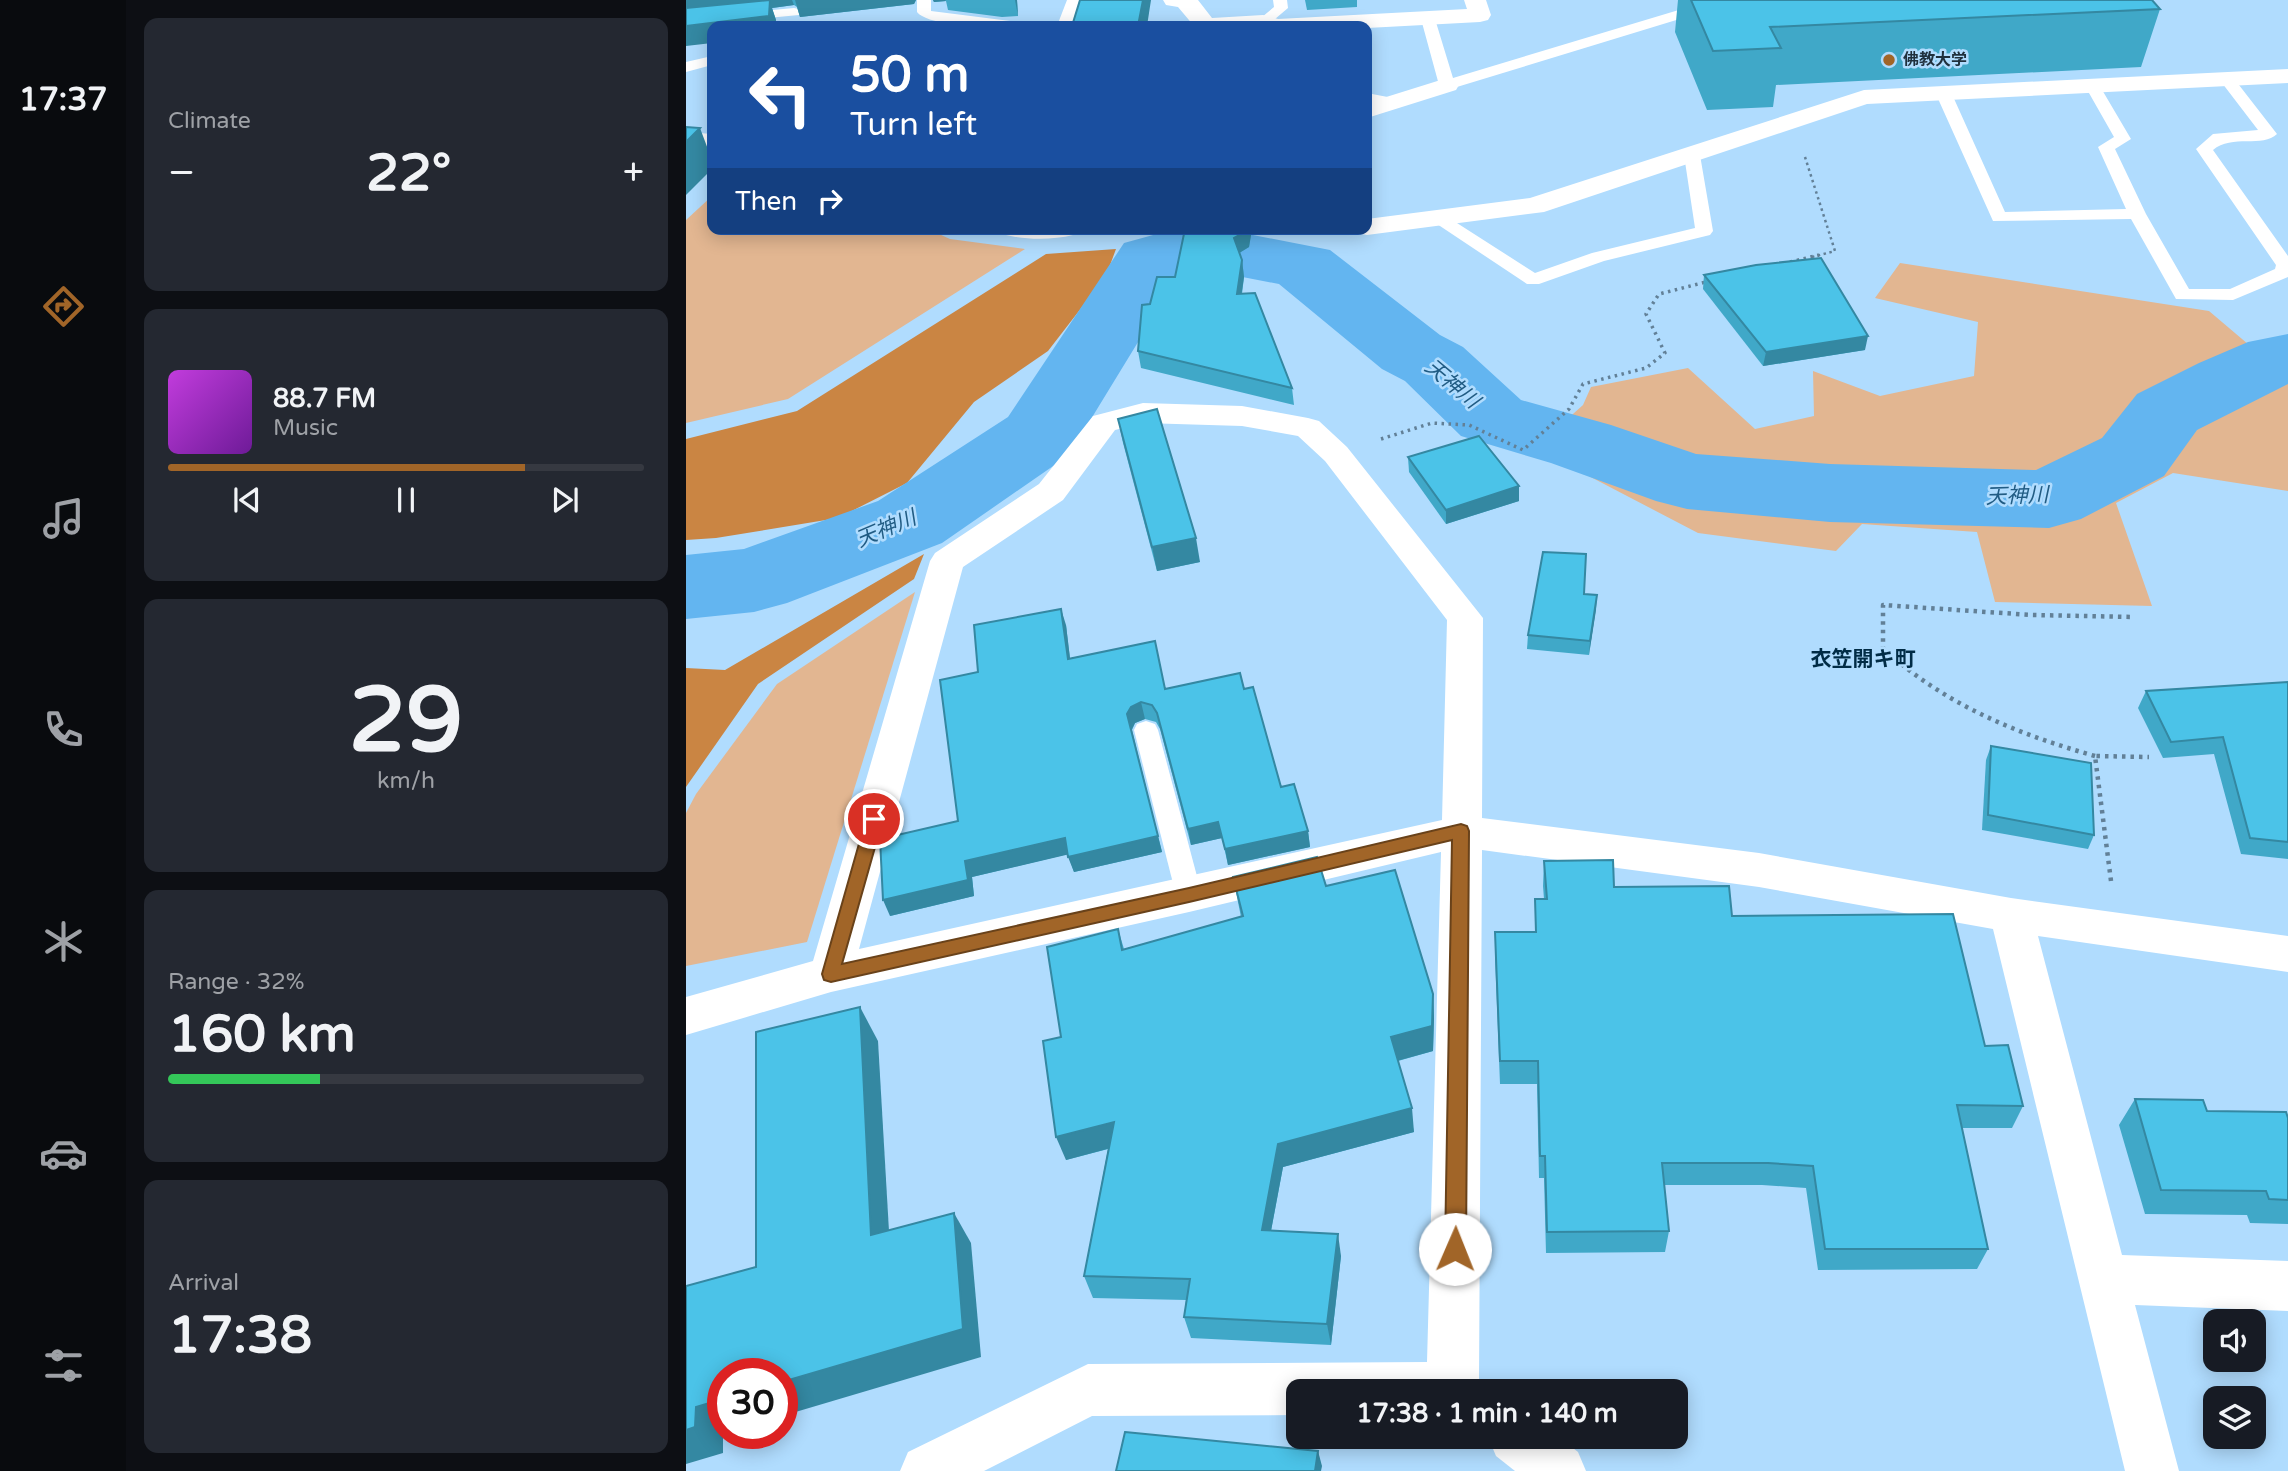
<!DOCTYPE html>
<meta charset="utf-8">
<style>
:root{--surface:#171b24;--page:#242831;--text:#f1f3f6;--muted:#9ea1a6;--line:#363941;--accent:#a16528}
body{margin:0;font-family:"Varela Round","Noto Sans JP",sans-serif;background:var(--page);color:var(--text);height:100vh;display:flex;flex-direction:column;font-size:26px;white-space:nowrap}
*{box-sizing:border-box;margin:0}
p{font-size:23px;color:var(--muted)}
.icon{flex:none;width:38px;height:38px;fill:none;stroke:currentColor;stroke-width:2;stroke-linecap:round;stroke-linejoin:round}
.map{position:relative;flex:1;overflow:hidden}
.side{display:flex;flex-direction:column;gap:18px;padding:18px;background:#0d0f14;width:560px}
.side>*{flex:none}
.banner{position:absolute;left:21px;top:21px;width:665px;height:214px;border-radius:14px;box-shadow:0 4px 18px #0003;background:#1a4fa0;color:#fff;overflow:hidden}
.fabs{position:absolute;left:1517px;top:1309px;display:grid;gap:14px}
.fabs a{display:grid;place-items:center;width:63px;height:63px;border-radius:14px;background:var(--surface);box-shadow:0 4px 18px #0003;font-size:35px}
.speed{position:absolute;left:21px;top:1358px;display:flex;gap:14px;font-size:35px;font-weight:700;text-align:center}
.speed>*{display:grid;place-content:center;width:91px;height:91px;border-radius:50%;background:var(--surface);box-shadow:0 4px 18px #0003;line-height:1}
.speed .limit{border:10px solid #d22;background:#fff;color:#111}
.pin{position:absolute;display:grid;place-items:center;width:60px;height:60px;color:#fff;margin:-30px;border:4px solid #fff;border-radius:50%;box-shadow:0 2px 7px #0007}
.me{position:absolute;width:77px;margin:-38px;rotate:1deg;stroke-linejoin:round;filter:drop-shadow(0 0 5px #0008)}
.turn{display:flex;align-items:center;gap:24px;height:147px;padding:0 28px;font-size:32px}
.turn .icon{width:91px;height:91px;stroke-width:2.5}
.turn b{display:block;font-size:49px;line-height:60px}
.then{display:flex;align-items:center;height:66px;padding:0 28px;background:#0003;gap:14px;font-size:26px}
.big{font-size:52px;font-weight:700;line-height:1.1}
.side .card{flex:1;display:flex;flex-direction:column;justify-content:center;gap:10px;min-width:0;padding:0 24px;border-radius:14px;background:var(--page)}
.side .dial{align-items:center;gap:0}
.dial b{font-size:91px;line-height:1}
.song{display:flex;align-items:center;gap:21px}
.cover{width:84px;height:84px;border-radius:10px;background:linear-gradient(135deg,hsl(290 70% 55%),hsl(280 70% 35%))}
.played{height:7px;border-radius:4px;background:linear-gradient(90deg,var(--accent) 75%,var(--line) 75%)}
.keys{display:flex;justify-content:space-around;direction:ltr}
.heat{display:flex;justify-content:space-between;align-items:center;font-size:38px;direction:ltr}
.charge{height:10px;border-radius:5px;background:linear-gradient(90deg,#34c759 32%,var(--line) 0)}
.trip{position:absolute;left:600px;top:1379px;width:402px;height:70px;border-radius:14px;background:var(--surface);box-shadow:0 4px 18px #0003;font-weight:700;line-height:70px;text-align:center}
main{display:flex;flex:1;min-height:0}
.tab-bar{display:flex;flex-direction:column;width:126px;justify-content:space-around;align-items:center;background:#090b0e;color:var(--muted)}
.tab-bar .icon{width:49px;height:49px}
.tab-bar .on{color:var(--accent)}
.tab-bar b{font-size:32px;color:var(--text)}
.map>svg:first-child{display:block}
.green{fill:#e2b691}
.forest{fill:#ca8543}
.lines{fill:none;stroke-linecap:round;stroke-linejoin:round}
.river{fill:#63b5f0;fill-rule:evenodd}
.path-far2{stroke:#628097;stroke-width:2.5;stroke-dasharray:2.5 3.5;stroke-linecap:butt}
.path-far1{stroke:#628097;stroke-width:3.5;stroke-dasharray:2.5 4.5;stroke-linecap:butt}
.path{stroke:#628097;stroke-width:4.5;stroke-dasharray:3.5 5;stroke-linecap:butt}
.service{fill:#fff;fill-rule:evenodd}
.minor{fill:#fff;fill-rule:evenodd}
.wall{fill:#40a8c8}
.shaded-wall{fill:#3488a2}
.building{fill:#4bc3e8;stroke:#3488a2;stroke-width:2}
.route{fill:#a16528;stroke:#69421a;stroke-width:2}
.poi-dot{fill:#a16528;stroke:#b0dcfe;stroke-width:2.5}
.labels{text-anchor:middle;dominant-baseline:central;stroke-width:5;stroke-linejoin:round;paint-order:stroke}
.far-poi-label{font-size:16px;font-weight:bold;fill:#1f303d;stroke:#b0dcfe;text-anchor:start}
.water-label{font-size:21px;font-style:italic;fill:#215c84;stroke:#b0dcfe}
.neighbourhood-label{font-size:21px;font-weight:bold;fill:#012c46;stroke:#b0dcfe}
</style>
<main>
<nav class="tab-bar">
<b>17:37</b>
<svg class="icon on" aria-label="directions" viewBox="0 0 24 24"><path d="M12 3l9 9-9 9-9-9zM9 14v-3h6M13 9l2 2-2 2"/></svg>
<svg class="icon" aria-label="music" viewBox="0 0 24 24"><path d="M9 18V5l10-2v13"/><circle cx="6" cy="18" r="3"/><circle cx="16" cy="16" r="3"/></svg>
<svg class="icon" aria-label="phone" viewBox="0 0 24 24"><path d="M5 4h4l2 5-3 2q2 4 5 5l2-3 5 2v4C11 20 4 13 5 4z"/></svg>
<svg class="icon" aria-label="climate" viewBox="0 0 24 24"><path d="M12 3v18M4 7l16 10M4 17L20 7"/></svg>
<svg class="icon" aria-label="car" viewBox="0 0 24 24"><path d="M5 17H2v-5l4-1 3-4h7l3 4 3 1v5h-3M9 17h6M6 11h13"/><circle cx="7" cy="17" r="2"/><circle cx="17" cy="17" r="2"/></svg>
<svg class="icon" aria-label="filters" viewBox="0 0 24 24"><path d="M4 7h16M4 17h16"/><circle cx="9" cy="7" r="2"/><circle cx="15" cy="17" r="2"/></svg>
</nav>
<section class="side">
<div class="card"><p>Climate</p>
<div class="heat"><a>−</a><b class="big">22°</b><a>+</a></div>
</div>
<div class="card">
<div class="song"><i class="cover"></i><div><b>88.7 FM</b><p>Music</p></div></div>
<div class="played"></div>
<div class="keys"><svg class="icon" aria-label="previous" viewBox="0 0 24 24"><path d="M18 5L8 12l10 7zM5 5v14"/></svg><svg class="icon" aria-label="pause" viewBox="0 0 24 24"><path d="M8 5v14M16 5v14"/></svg><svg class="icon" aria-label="next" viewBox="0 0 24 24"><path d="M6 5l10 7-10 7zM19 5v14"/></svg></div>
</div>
<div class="card dial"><b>29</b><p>km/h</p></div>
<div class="card"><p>Range · 32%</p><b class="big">160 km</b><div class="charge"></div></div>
<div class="card"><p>Arrival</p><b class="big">17:38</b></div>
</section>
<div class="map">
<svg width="1602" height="1471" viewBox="0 0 1602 1471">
<rect width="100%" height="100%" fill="#b0dcfe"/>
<!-- green -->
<g class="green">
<path d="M 26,196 L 26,229 L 242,229 L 264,239 L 339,249 L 102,399 L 0,423 L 0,220 Z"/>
<path d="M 1214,263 L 1523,311 L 1602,378 L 1602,491 L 1487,473 L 1430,503 L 1466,606 L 1309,602 L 1291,532 L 1176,524 L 1150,551 L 1012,533 L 849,448 L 897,405 L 905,387 L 1002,368 L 1069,429 L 1128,416 L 1127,371 L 1194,396 L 1288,376 L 1292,322 L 1189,298 Z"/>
<path d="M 229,592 L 121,942 L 0,966 L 0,813 L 10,794 L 91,684 Z"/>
</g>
<!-- forest -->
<g class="forest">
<path d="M 430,249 L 420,276 L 362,351 L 288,402 L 221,483 L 152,518 L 30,538 L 0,540 L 0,439 L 111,411 L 360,254 Z"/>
<path d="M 238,554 L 228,579 L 72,684 L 0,787 L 0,668 L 39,670 Z"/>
</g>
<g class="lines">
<!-- river -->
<path class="river" d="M 489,229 L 541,230 L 644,250 L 754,335 L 777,347 L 835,400 L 925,425 L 1010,454 L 1144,464 L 1350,470 L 1416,438 L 1451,394 L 1513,363 L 1562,342 L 1602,334 L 1602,384 L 1511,430 L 1478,476 L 1395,519 L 1363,528 L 1144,522 L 1001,509 L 970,501 L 865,463 L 775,436 L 719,381 L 696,369 L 593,284 L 541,274 L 503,272 L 493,275 L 383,455 L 256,543 L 101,603 L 68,612 L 0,619 L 0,555 L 58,549 L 192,501 L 322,417 L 438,243 Z"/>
<!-- path-far2 -->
<path class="path-far2" d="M 1119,157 L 1149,251 L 1126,257"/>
<!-- path-far1 -->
<g class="path-far1">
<path d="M 1104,262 L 1133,255"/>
<path d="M 695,439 L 746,423 L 783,425 L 837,450 L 883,409 L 897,384 L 960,368 L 979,353 L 960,314 L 973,294 L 1020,282"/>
</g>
<!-- path -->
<g class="path">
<path d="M 1409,756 C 1331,734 1257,704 1197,648 L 1197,605 L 1346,615 L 1448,617"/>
<path d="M 1425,881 L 1409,756 L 1463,757"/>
</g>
<!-- service -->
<g class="service">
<path d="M 231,0 L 245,0 L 245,11 L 333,22 L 340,26 C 319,27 243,28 231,12 Z"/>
<path d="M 587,0 L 601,0 L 602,8 L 582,25 L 572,25 L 570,22 L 588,7 Z"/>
<path d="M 1026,0 L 1048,0 L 1046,3 L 761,90 L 753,85 L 735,19 L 742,15 L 749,19 L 767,78 Z"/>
<path d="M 108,8 L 113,9 L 115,12 L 113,15 L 0,26 L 0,18 Z"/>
<path d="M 26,56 L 26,65 L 0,72 L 0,62 Z"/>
<path d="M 1541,74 L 1546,76 L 1591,134 C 1577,148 1546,134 1527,150 L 1602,256 L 1602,277 L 1547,300 L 1490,299 L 1445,219 L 1307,221 L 1249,92 L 1257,87 L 1265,92 L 1319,212 L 1440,209 L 1412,147 L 1428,137 L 1399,86 L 1402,83 L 1412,83 L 1445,139 L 1429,149 L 1460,214 L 1503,289 L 1544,289 L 1589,269 L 1590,265 L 1510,149 L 1527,134 L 1572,130 L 1533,79 Z"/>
<path d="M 681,93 L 712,99 L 714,102 L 706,107 L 681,103 Z"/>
<path d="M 1006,150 L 1014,155 L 1027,231 L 1024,235 L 918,261 L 853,284 L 841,284 L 745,220 L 748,216 L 760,216 L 849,273 L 906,253 L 1009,228 L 998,155 Z"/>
<path d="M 460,721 L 469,724 L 472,730 L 516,895 L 512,903 L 503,906 L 494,903 L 490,895 L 448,730 L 451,724 Z"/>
</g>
<!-- minor -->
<g class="minor">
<path d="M 381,0 L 403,0 L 394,26 L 371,26 Z"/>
<path d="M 477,0 L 512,0 L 526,18 L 577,15 L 592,19 L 781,9 L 778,0 L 800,0 L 805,15 L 802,20 L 794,22 L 681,28 L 508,26 L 492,7 L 480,5 Z"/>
<path d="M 1602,69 L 1602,83 L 1181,104 L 858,212 L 681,235 L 671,233 L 669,229 L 681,229 L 681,219 L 844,198 L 1178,90 Z"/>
<path d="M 761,78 L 770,80 L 773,85 L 770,90 L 681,118 L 681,103 Z"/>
<path d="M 0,132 L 26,134 L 26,150 L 0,148 Z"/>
<path d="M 316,229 L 391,229 L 387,235 C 367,240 340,240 320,235 Z"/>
<path d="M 457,403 L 556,406 L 622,418 L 633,421 L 661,447 L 797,618 L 796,818 L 1073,853 L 1325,898 L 1602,936 L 1602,972 L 1352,936 L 1436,1255 L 1602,1261 L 1602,1311 L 1449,1305 L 1493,1471 L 1439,1471 L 1307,929 L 1073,887 L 796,850 L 793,1381 L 797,1391 L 612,1391 L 612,1415 L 406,1416 L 298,1471 L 214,1471 L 222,1452 L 402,1364 L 741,1362 L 755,852 L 503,912 L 145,992 L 0,1035 L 0,997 L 127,961 L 244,561 L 249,553 L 353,484 L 407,416 ZM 457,423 L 556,426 L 612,436 L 639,461 L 761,620 L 756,820 L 173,949 L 277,567 L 377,500 L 429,430 Z"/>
<path d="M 802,1437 L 873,1437 L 892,1452 L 900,1471 L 829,1471 L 810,1456 Z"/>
</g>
</g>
<!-- wall -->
<g class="wall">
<path d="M 0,0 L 230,0 L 228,4 L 114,17 L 111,7 L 108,5 L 86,8 L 90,20 Z"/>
<path d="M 247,0 L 331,0 L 332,16 L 316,17 L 262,10 L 260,1 L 248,2 Z"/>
<path d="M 619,0 L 671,0 L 671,7 L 621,10 Z"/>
<path d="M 992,0 L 1466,0 L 1474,9 L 1455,67 L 1090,85 L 1087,107 L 1021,110 L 989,32 Z"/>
<path d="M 499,229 L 566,229 L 563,247 L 553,253 L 556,260 L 558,277 L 556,294 L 606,388 L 608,405 L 455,368 L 452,351 L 464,304 L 489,277 Z"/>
<path d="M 1018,275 L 1179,350 L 1077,366 L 1017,289 Z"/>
<path d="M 432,419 L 514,562 L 471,571 L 437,443 Z"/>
<path d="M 722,457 L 833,486 L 833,501 L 760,524 L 723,472 Z"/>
<path d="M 911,595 L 903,655 L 841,649 L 842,635 Z"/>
<path d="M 380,625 L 384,659 L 479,689 L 558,689 L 595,787 L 622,831 L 624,847 L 542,865 L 536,838 L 505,845 L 474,729 L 470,722 L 459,719 L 449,723 L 446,730 L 476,852 L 388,872 L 382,854 L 286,877 L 288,896 L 204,916 L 272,821 L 292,672 Z"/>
<path d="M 1602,682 L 1602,859 L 1555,854 L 1528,754 L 1477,758 L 1452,708 L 1460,691 Z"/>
<path d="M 1305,746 L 1408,835 L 1402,849 L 1296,830 L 1300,760 Z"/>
<path d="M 858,861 L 928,887 L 1046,916 L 1299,1046 L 1337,1106 L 1326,1128 L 1276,1128 L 1302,1249 L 1291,1269 L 1132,1270 L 1120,1188 L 1076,1185 L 978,1185 L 983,1231 L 979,1252 L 860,1253 L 858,1178 L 853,1178 L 851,1084 L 814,1084 L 809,956 L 809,932 L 849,932 L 849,899 L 858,899 L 857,886 Z"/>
<path d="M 547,877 L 640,886 L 747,994 L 748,1018 L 747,1051 L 712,1061 L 728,1132 L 597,1167 L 585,1231 L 655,1256 L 645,1345 L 505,1338 L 498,1317 L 500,1300 L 407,1298 L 398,1276 L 422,1149 L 380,1160 L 375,1037 L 432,929 L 438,949 L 555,917 Z"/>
<path d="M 1449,1099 L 1521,1111 L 1602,1118 L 1602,1224 L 1564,1223 L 1561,1215 L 1459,1214 L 1433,1125 Z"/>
</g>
<!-- shaded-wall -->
<g class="shaded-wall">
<path d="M 0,0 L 106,0 L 108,5 L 86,8 L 90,20 L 90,26 L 26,26 L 26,43 L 0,46 Z"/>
<path d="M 109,0 L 230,0 L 228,4 L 114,17 Z"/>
<path d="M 247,0 L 259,0 L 260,1 L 248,2 Z"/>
<path d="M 329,0 L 331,0 L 332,16 Z"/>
<path d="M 457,0 L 465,0 L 461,26 L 452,26 Z"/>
<path d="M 14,128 L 26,160 L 26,169 L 0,195 L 0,142 Z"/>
<path d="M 561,229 L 566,229 L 563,247 L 550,255 L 548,238 Z"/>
<path d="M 556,260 L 558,277 L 553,311 L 551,294 Z"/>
<path d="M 1182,336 L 1179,350 L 1077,366 L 1080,352 Z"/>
<path d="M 833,486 L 833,501 L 760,524 L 760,510 Z"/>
<path d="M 510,538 L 514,562 L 471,571 L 466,547 Z"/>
<path d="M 911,595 L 910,610 L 903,655 L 904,641 Z"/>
<path d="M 375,609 L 380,625 L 386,675 L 382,659 Z"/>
<path d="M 455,702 L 459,719 L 449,723 L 445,731 L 441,714 L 445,707 Z"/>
<path d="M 532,822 L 536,838 L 505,845 L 502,829 Z"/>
<path d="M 622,831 L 624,847 L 542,865 L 539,849 Z"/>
<path d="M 472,836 L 476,852 L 388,872 L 382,857 Z"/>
<path d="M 379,838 L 384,854 L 286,877 L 288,896 L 204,916 L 197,900 L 279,861 Z"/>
<path d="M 747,994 L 748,1018 L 747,1051 L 707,1062 L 705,1037 Z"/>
<path d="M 174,1007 L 192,1041 L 205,1266 L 185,1235 Z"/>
<path d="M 726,1108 L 728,1132 L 597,1167 L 581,1252 L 576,1230 L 592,1144 Z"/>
<path d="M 428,1122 L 436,1145 L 380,1160 L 370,1137 Z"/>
<path d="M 268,1213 L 285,1243 L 295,1357 L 96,1416 L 96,1382 Z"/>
<path d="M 652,1234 L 655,1256 L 645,1345 L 641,1324 Z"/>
<path d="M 37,1399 L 37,1453 L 0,1464 L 0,1430 L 10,1407 Z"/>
<path d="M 632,1451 L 636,1466 L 635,1471 L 629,1471 Z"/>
</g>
<!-- building -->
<g class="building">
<path d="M 84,0 L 83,16 L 0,26 L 0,8 Z"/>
<path d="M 394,0 L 457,0 L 452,26 L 386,26 Z"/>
<path d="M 1005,0 L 1466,0 L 1474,9 L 1084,27 L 1095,48 L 1027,51 Z"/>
<path d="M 0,127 L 14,128 L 0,142 Z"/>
<path d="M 499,229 L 561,229 L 561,231 L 548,238 L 556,260 L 551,294 L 569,293 L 606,388 L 452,351 L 456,305 L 464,304 L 471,277 L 489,277 Z"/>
<path d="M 1135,258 L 1182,336 L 1080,352 L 1018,275 L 1070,265 Z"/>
<path d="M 471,409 L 510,538 L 466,547 L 432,419 Z"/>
<path d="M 793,436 L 833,486 L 760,510 L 722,457 Z"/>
<path d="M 857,552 L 900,554 L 898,594 L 911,595 L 904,641 L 842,635 Z"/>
<path d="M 375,609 L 382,659 L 469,641 L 479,689 L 554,673 L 558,689 L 567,687 L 595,787 L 608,784 L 622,831 L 539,849 L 532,822 L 502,829 L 471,713 L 466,705 L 455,702 L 445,707 L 441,714 L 472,836 L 382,857 L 379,838 L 279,861 L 282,880 L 197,900 L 194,839 L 272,821 L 254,680 L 292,672 L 288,625 Z"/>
<path d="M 1602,682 L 1602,842 L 1564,838 L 1537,737 L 1485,742 L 1460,691 Z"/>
<path d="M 1305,746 L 1405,763 L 1408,835 L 1302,815 Z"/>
<path d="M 631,857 L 640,886 L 709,870 L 747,994 L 746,1026 L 705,1037 L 726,1108 L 592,1144 L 576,1230 L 652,1234 L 641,1324 L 498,1317 L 504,1279 L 398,1276 L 428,1122 L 370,1137 L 357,1041 L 375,1037 L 361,947 L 432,929 L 436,950 L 557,916 L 547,877 Z"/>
<path d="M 927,860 L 928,887 L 1043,886 L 1046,916 L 1267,914 L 1299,1046 L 1322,1045 L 1337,1106 L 1271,1105 L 1302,1249 L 1139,1249 L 1127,1166 L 1082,1163 L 976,1163 L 983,1231 L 861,1232 L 859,1156 L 854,1156 L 852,1061 L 814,1061 L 809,932 L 850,932 L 849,899 L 861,899 L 858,861 Z"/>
<path d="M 174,1007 L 185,1235 L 268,1213 L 277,1329 L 96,1382 L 96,1374 L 37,1374 L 37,1399 L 10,1407 L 9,1427 L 0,1430 L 0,1286 L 70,1267 L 70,1032 Z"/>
<path d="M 1449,1099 L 1517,1100 L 1521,1111 L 1600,1112 L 1602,1118 L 1602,1200 L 1583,1199 L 1580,1191 L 1475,1190 Z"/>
<path d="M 439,1432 L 632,1451 L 629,1471 L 430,1471 Z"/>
</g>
<!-- route -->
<path class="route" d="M 188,813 L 194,815 L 197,819 L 156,964 L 503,888 L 775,824 L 781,826 L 783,831 L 780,1249 L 777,1256 L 769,1259 L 762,1256 L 759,1249 L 766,840 L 503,902 L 145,982 L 138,980 L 136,974 L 180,819 L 182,815 Z"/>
<!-- markers -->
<circle class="poi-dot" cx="1203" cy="60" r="7"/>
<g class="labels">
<!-- far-poi labels -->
<g class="far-poi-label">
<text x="1217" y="60">佛教大学</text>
</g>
<!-- water labels -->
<g class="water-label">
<text transform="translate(766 384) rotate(40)">天神川</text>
<text transform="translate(1331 496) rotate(-2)">天神川</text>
<text transform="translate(200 529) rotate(-23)">天神川</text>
</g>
<!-- neighbourhood labels -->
<g class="neighbourhood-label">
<text x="1177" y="659">衣笠開キ町</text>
</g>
</g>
</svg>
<div class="fabs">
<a><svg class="icon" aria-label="sound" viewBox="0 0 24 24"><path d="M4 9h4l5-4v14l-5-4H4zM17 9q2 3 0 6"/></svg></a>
<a><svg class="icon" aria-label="layers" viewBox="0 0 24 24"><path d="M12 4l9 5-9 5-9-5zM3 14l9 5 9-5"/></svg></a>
</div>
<div class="speed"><div class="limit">30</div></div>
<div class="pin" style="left:188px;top:819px;background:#d93025"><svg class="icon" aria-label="arrive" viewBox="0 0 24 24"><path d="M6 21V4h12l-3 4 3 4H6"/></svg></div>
<svg class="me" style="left:769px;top:1249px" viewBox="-20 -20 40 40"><circle r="19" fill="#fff"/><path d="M0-13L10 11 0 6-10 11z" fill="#a16528"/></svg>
<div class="trip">17:38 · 1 min · 140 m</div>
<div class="banner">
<div class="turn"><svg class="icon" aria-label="left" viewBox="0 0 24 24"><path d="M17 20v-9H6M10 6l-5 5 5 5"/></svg><div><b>50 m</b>Turn left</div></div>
<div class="then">Then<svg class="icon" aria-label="right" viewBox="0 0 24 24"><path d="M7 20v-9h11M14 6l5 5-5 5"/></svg></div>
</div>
</div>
</main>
